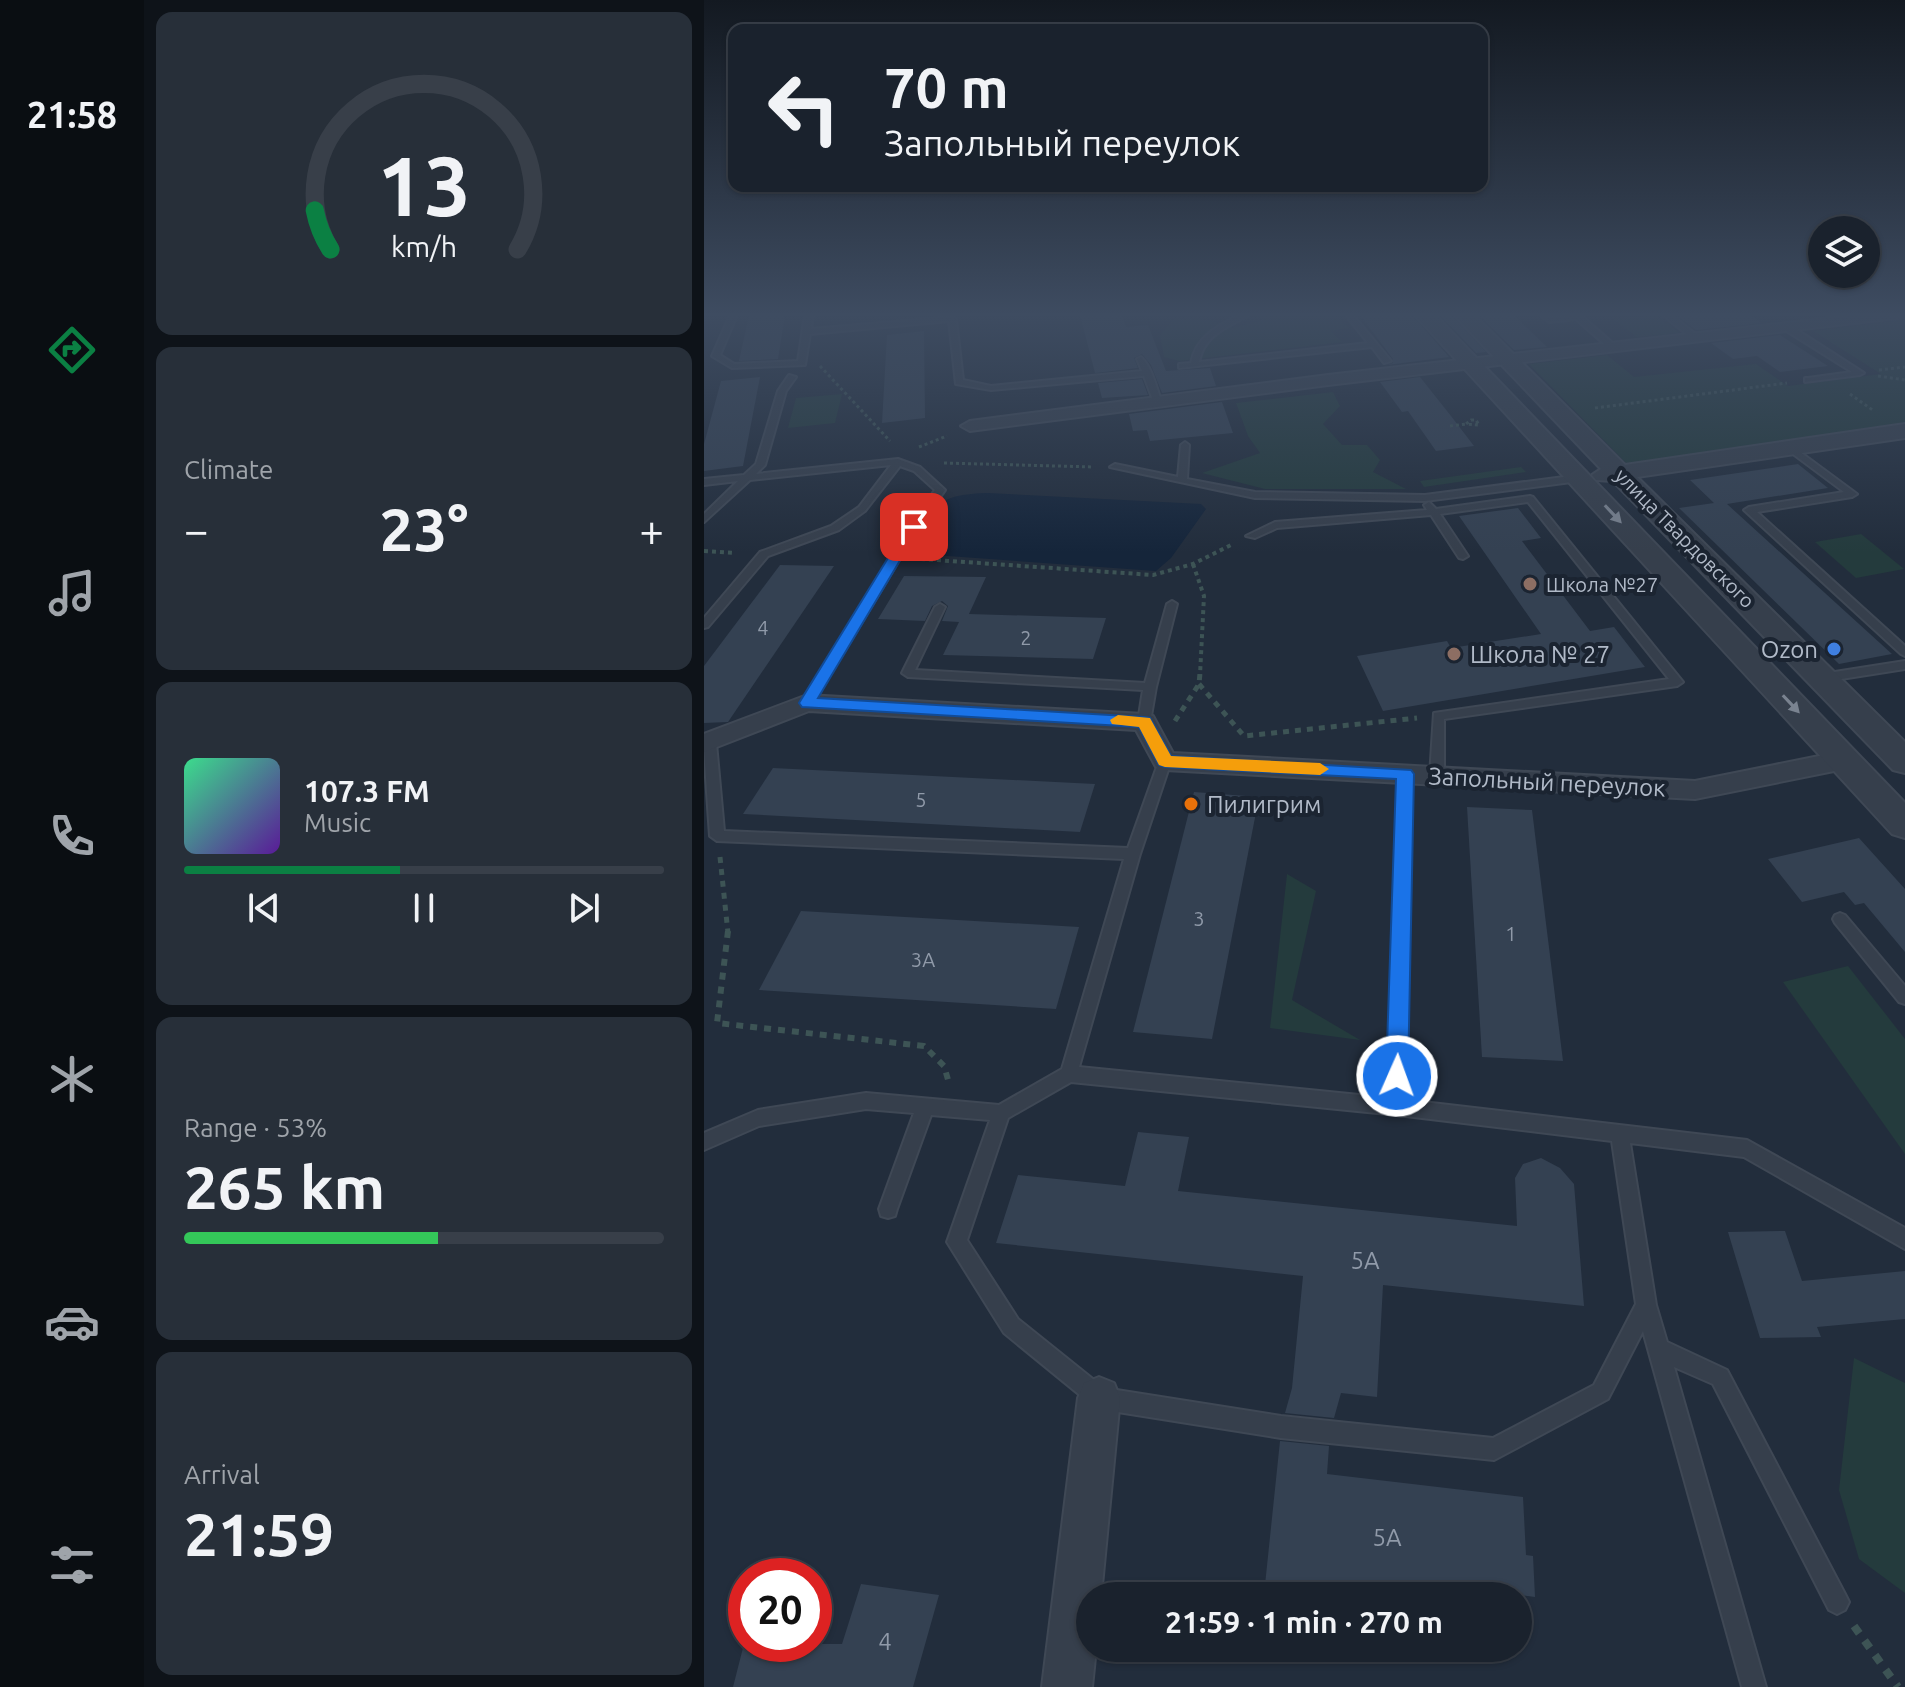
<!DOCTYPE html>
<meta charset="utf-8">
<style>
:root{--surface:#1a222d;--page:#272f39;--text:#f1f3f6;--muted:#9fa4aa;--line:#383f49;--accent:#0b8043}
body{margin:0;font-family:Ubuntu,sans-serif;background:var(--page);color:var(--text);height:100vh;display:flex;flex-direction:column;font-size:30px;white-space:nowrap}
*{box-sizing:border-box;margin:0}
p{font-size:26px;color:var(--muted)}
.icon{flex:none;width:44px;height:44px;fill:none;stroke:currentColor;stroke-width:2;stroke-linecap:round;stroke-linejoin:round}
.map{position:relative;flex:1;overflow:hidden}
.side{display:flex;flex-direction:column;gap:12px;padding:12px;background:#0e1319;width:560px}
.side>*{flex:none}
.guide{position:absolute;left:24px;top:24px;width:760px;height:168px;border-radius:16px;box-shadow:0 2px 6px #0004,0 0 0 2px var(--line);background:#1a222d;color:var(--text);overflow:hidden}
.fabs{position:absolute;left:1104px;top:216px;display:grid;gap:16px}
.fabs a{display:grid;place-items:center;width:72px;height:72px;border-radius:50%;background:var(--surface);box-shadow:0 2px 6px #0004,0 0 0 2px var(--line);font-size:40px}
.speed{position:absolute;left:24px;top:1558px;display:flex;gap:16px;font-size:40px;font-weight:700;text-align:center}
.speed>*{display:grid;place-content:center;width:104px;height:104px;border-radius:50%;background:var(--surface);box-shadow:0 2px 6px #0004,0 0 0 2px var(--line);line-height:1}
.speed .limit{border:12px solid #d22;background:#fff;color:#111}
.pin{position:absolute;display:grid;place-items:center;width:68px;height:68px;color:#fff;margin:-34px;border-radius:16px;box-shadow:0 4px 12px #0006}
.me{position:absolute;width:88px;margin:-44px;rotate:2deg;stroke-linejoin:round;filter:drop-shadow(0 0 6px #0008)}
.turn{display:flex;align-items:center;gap:28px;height:168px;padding:0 24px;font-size:36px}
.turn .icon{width:104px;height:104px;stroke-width:2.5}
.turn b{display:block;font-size:56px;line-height:68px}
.big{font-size:60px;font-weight:600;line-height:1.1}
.side .tile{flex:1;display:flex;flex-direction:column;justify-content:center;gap:12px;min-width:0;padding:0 28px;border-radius:16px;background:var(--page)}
.side .dial{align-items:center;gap:0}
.dial svg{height:208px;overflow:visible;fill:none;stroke:var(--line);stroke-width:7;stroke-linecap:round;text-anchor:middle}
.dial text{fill:var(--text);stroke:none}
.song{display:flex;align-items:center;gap:24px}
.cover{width:96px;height:96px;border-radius:12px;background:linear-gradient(135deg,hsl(150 70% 55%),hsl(270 70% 35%))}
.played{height:8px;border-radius:4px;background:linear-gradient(90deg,var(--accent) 45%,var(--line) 45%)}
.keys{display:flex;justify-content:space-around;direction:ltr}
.heat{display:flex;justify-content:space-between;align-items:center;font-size:44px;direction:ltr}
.charge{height:12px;border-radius:6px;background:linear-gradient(90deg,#34c759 53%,var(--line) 0)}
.trip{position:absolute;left:372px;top:1582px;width:456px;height:80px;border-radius:40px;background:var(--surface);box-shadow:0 2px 6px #0004,0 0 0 2px var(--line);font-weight:600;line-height:80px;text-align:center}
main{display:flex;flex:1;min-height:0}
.menu{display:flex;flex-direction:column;width:144px;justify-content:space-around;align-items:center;background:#0a0e12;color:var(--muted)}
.menu .icon{width:56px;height:56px}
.menu .on{color:var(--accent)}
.menu b{font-size:36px;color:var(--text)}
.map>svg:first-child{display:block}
.green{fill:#243b3d}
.water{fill:#15253a}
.building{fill:#344152}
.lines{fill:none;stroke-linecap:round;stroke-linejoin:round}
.service-casing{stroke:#3f4855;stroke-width:4}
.minor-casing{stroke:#3f4855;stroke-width:4}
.tertiary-casing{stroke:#3f4855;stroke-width:4}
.path-far4{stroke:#3d5455;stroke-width:3;stroke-dasharray:3 3;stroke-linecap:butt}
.path-far3{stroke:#3d5455;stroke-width:4;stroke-dasharray:4 4;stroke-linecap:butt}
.path-far2{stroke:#3d5455;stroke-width:5;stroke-dasharray:6 6;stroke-linecap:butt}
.path-far1{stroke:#3d5455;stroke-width:6;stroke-dasharray:7 7;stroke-linecap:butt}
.path{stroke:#3d5455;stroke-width:8;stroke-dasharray:9 9;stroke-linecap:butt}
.service{fill:#363f4c;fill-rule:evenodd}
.minor{fill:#363f4c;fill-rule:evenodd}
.tertiary{fill:#363f4c;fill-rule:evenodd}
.oneway{fill:#7a8390}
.route{fill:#1a73e8;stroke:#114b97;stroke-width:2}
.slow{fill:#f59e0b}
.education-dot{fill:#8d6e63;stroke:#1b2431;stroke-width:3}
.shop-dot{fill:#3f7fe0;stroke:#1b2431;stroke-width:3}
.food-dot{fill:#e8710a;stroke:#1b2431;stroke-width:3}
.labels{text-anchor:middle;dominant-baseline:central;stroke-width:8;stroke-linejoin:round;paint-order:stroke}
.far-street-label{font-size:20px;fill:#b1bac8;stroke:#1b2431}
.far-poi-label{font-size:20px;fill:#b1bac8;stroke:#1b2431;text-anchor:start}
.number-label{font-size:20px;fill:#909aa9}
.poi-label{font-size:24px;fill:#b1bac8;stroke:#1b2431;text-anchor:start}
.street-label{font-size:24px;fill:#b1bac8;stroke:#1b2431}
.near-number-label{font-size:24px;fill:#909aa9}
</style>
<main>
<nav class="menu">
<b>21:58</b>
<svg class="icon on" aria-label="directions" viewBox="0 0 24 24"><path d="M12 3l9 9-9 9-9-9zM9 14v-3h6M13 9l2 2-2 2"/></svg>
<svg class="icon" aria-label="music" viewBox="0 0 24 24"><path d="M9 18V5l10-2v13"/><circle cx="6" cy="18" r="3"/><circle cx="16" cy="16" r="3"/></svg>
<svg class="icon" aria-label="phone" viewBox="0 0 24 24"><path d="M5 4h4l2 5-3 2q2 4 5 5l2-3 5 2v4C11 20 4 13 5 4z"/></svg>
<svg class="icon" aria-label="climate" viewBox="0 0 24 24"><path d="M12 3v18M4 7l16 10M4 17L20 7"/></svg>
<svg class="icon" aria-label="car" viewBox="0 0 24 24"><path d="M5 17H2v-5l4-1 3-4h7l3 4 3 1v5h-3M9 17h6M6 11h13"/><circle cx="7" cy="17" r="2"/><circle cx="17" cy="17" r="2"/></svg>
<svg class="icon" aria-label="filters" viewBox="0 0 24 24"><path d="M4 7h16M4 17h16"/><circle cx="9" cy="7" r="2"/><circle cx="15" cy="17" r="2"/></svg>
</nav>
<section class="side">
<div class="tile dial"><svg viewBox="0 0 100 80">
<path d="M14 69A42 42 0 1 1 86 69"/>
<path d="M14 69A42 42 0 0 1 8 54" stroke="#0b8043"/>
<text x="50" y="56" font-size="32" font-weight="700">13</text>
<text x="50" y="72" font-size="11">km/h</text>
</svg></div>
<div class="tile"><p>Climate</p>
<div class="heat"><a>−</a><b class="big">23°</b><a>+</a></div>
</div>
<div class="tile">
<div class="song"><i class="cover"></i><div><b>107.3 FM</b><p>Music</p></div></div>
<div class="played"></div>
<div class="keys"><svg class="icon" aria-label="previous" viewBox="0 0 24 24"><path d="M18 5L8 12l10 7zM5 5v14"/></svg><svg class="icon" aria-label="pause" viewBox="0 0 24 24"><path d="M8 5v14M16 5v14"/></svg><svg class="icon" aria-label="next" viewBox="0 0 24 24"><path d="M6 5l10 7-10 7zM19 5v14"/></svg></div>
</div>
<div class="tile"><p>Range · 53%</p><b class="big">265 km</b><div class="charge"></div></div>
<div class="tile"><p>Arrival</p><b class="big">21:59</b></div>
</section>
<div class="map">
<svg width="1201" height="1687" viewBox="0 0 1201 1687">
<rect width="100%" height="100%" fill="#222d3c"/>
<!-- green -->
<g class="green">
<path d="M 554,315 L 633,315 L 644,328 L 627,331 L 638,342 L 475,361 L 460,357 L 456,335 L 471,318 L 506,320 L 529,328 L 558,320 Z"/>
<path d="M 952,315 L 975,333 L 933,337 L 909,319 Z"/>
<path d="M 1201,320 L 1201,427 L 928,469 L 825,364 L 903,355 L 930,377 L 1052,364 L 1084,386 L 1177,374 L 1109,331 Z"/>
<path d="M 629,392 L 636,406 L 619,424 L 638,445 L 663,445 L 676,460 L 669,472 L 702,489 L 561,489 L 498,473 L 556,453 L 544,436 L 532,403 Z"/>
<path d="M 138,394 L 131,423 L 84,428 L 92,398 Z"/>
<path d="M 817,467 L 822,472 L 720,487 L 716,481 Z"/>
<path d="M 1157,534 L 1200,569 L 1152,578 L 1111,542 Z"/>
<path d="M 583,874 L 612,891 L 588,1000 L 656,1040 L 566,1028 Z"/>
<path d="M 1144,966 L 1201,1039 L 1201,1154 L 1079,982 Z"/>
<path d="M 1150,1358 L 1201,1383 L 1201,1593 L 1155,1559 L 1135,1490 Z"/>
</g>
<!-- water -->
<path class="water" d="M 283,493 L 497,504 L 502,509 L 467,558 L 452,571 L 216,554 L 207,541 C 233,503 234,495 283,493 Z"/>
<!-- building -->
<g class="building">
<path d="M 45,315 L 81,315 L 74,359 L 35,361 Z"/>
<path d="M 376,315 L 418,315 L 422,327 L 444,325 L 462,371 L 506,368 L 512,386 L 458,393 L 447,365 L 438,354 L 430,358 L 434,368 L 391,373 Z"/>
<path d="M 656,315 L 708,315 L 745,357 L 683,365 L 689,363 L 689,359 Z"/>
<path d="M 736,315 L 747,315 L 782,352 L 772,353 Z"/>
<path d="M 775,315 L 810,315 L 843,347 L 810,350 Z"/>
<path d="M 972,315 L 1046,315 L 1058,323 L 992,330 Z"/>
<path d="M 220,331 L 221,418 L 178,423 L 183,335 Z"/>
<path d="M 1076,335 L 1124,366 L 1076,372 L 1053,356 L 1029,359 L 1007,343 Z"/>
<path d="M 56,377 L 39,466 L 0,471 L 0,444 L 17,381 Z"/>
<path d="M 716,377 L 747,416 L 770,446 L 732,451 L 704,411 L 698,412 L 676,382 Z"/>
<path d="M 438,379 L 444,395 L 398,398 L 394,383 Z"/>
<path d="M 518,402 L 529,433 L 446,441 L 443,430 L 429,431 L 425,414 Z"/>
<path d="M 1094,464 L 1124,488 L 1023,504 L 1188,654 L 1135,664 L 975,508 L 1010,503 L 986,480 Z"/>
<path d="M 814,508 L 837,538 L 818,541 L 886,631 L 910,627 L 941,667 L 679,711 L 653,656 L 743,641 L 747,648 L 837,634 L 755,516 Z"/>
<path d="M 76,565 L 130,566 L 24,722 L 0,723 L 0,666 Z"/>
<path d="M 200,576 L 282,577 L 265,614 L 402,618 L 389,659 L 239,655 L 255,622 L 238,621 L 244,606 L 238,601 L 228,606 L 221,621 L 174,619 Z"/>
<path d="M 69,768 L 391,784 L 376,832 L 39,814 Z"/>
<path d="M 490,792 L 555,797 L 508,1039 L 429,1032 Z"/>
<path d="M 763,807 L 828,810 L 859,1061 L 778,1057 Z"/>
<path d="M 1155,838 L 1201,889 L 1201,952 L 1160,903 L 1151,905 L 1140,892 L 1098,902 L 1064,859 Z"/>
<path d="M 97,911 L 375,927 L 352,1009 L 55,990 Z"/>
<path d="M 434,1132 L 485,1137 L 474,1191 L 813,1226 L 811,1178 L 819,1164 L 837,1158 L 856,1168 L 870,1184 L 880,1306 L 679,1285 L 673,1397 L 637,1393 L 630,1418 L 581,1413 L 588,1388 L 599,1276 L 292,1243 L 314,1175 L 421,1186 Z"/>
<path d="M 1081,1231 L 1098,1281 L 1201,1271 L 1201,1319 L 1113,1327 L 1117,1337 L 1056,1338 L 1024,1232 Z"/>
<path d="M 576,1441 L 625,1446 L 623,1474 L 819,1497 L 822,1555 L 829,1556 L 831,1597 L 748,1586 L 749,1596 L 650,1596 L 561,1585 Z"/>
<path d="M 157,1584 L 235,1595 L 209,1687 L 29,1687 L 40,1644 L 138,1644 Z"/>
</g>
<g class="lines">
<defs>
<g id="service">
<path d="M 26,315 L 33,315 L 16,355 L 30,364 L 94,361 L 101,315 L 109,315 L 107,329 L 248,317 L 252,319 L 259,380 L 287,386 L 438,371 L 433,359 L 437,357 C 448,367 452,387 458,403 L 454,405 L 450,403 L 440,376 L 287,390 L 252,384 L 245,321 L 106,334 L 101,365 L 28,368 L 8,356 Z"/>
<path d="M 535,315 L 545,315 C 524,327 500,335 495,362 L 664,343 L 642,315 L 649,315 L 687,361 L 680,363 L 668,347 L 475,368 L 475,364 L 487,363 C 492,337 513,326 535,315 Z"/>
<path d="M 837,315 L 847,318 L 877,315 L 914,348 L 907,350 L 872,319 L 845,322 Z"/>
<path d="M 959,315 L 967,315 L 998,339 L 991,341 Z"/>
<path d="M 1081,326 L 1087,326 L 1160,373 L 1156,375 L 1101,382 L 1101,378 L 1104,378 L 1148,372 L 1081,330 Z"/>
<path d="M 85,375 L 92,377 L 82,391 L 61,465 L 52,474 L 194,459 L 216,467 L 241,490 L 215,527 L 109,703 L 103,707 L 97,703 L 205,527 L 231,490 L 210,471 L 196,466 L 161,511 L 135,530 L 64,556 L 4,627 L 0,628 L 0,618 L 56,552 L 127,526 L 155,507 L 187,465 L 46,480 L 0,522 L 0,514 L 34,481 L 0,485 L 0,479 L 40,475 L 52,464 L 74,391 Z"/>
<path d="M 481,442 L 485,445 L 483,479 L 551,492 L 721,495 L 875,475 L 880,478 L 875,481 L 721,501 L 551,498 L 406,467 L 411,464 L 474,477 L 477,445 Z"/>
<path d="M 1088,446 L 1153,494 L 1148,497 L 1053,512 L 1201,646 L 1201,656 L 1197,654 L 1040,510 L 1045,507 L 1140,492 L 1085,451 L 1084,449 Z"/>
<path d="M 826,496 L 829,497 L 979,682 L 973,686 L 740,719 L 740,776 L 733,781 L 728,779 L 726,776 L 730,713 L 965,679 L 824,502 L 736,514 L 764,556 L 759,559 L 755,558 L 727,515 L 573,528 L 551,538 L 542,536 L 571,522 L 723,510 L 720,505 L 725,502 L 732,509 Z"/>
<path d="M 468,601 L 473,604 L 452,687 L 446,722 L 440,726 L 434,722 L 439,690 L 204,677 L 198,673 L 231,607 L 236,604 L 241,607 L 211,670 L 441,683 L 463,604 Z"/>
<path d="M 1201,661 L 1201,669 L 1118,682 L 1112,678 L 1118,674 Z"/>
<path d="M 6,739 L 12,743 L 20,831 L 424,848 L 455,761 L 456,758 L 466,758 L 467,761 L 436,854 L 375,1067 L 685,1098 L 694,774 L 696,771 L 706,771 L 708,774 L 702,1100 L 1043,1140 L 1201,1228 L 1201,1249 L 1040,1157 L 926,1143 L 952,1305 L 963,1342 L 1023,1370 L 1141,1594 L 1145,1602 L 1141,1610 L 1133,1614 L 1125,1610 L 1009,1384 L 970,1367 L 1062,1687 L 1038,1687 L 939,1331 L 904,1399 L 790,1460 L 577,1438 L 395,1409 L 388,1405 L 300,1333 L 243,1242 L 286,1120 L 227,1115 L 193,1209 L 191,1216 L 184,1218 L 177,1216 L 175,1209 L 210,1113 L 162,1109 L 55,1126 L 0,1150 L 0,1133 L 54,1110 L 162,1093 L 295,1105 L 358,1069 L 420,859 L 13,841 L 6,836 L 0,748 L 2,740 ZM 367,1082 L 693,1115 L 908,1141 L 932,1304 L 890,1385 L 789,1438 L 577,1416 L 400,1388 L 314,1319 L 263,1240 L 304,1118 Z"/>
<path d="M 1136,913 L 1141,915 L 1201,986 L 1201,1004 L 1195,1002 L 1131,923 L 1129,919 L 1131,915 Z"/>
</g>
<g id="minor">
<path d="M 1153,315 L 1201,317 L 624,385 L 266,431 L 257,426 L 266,421 L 624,375 Z"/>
<path d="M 103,695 L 440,714 L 449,716 L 469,753 L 991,781 L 1140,751 L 1149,754 L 1153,760 L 1149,766 L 1140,769 L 991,799 L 461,770 L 452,767 L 432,730 L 105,711 L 0,752 L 0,734 Z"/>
<path d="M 395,1377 L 410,1383 L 416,1398 L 397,1596 L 386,1596 L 386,1648 L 392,1648 L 388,1687 L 338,1687 L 374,1398 L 380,1383 Z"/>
</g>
<g id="tertiary">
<path d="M 711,315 L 731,315 L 1201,803 L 1201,838 L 1188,834 Z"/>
<path d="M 750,315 L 770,315 L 921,465 L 1201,424 L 1201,438 L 933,477 L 1201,742 L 1201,773 L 1189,770 L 909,481 L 892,480 L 888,475 L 897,469 Z"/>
</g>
</defs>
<!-- service casing -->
<use href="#service" class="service-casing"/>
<!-- minor casing -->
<use href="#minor" class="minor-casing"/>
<!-- tertiary casing -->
<use href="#tertiary" class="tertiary-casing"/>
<!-- path-far4 -->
<g class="path-far4">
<path d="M 116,366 L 186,441"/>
<path d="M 1175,370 L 1201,367"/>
<path d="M 1174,376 L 1201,380"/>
<path d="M 1146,394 L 1170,411"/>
<path d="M 891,408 L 1083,383"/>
<path d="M 767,420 L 772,420 L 775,425 L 762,424 Z"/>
<path d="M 746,426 L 762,424"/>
<path d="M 215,447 L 243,436"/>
<path d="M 240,463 L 390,467"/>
</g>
<!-- path-far3 -->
<g class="path-far3">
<path d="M 0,551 L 31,553"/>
<path d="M 217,559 L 449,575 L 489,564 L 529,544"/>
<path d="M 489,564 L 500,596 L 496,675"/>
</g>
<!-- path-far2 -->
<g class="path-far2">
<path d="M 495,684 L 540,736 L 713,718"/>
<path d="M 471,721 L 495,684 L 496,673"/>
<path d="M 16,857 L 24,933"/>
</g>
<!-- path-far1 -->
<path class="path-far1" d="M 24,931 L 13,1023 L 220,1046 L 240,1066 L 245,1083"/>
<!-- path -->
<path class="path" d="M 1150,1626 L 1194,1687"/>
<!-- service -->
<use href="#service" class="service"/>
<!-- minor -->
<use href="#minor" class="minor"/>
<!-- tertiary -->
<use href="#tertiary" class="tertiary"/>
</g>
<!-- one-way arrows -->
<defs><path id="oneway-solid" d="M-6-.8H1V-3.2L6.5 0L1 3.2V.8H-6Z" transform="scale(2)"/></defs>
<g class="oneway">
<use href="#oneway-solid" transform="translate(909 514) rotate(47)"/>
<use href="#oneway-solid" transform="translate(1087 704) rotate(47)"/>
</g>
<!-- sky -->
<linearGradient id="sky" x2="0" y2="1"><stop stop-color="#131921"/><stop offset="0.57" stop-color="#3e4c61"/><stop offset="1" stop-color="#3e4c61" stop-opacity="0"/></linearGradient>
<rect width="1201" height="552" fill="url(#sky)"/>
<!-- route -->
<path class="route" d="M 210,524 L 216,527 L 114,698 L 440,717 L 446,718 L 467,756 L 707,770 L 710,774 L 704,1076 L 701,1083 L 693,1086 L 686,1083 L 682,1076 L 692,779 L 461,767 L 455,765 L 435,727 L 98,707 L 95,703 L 203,527 Z"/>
<!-- slow -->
<path class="slow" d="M 414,715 L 446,718 L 467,756 L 616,763 L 625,769 L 616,775 L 461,767 L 455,765 L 435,727 L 408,724 L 406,720 Z"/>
<!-- markers -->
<g class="education-dot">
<circle cx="826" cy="584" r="8"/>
<circle cx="750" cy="654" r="8"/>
</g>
<circle class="shop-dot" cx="1130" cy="649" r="8"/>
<circle class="food-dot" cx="487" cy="804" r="8"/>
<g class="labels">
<!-- far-street labels -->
<g class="far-street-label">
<text transform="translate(981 538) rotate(45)">улица Твардовского</text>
</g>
<!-- far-poi labels -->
<g class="far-poi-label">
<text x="842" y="584">Школа №27</text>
</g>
<!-- number labels -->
<g class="number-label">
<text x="59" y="627">4</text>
<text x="322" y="637">2</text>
<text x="217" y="799">5</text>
<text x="495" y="918">3</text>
<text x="807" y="933">1</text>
<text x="219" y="959">3А</text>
</g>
<!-- poi labels -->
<g class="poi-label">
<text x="1114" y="649" text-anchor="end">Ozon</text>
<text x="766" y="654">Школа № 27</text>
<text x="503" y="804">Пилигрим</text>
</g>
<!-- street labels -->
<g class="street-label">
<text transform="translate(843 782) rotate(3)">Запольный переулок</text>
</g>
<!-- near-number labels -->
<g class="near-number-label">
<text x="661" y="1260">5А</text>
<text x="683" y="1537">5А</text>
<text x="181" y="1641">4</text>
</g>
</g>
</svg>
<div class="fabs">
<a><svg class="icon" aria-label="layers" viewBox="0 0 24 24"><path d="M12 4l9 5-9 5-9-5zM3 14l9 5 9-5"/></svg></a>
</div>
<div class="speed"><div class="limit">20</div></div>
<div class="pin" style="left:210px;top:527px;background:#d93025"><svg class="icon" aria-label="arrive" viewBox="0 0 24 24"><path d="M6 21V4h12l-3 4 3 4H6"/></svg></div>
<svg class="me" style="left:693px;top:1076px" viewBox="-20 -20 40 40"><circle r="17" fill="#1a73e8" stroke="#fff" stroke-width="3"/><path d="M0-11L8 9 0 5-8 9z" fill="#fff"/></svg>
<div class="trip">21:59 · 1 min · 270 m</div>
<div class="guide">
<div class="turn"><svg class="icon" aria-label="left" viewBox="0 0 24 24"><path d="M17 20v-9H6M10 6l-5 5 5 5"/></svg><div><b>70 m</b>Запольный переулок</div></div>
</div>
</div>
</main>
